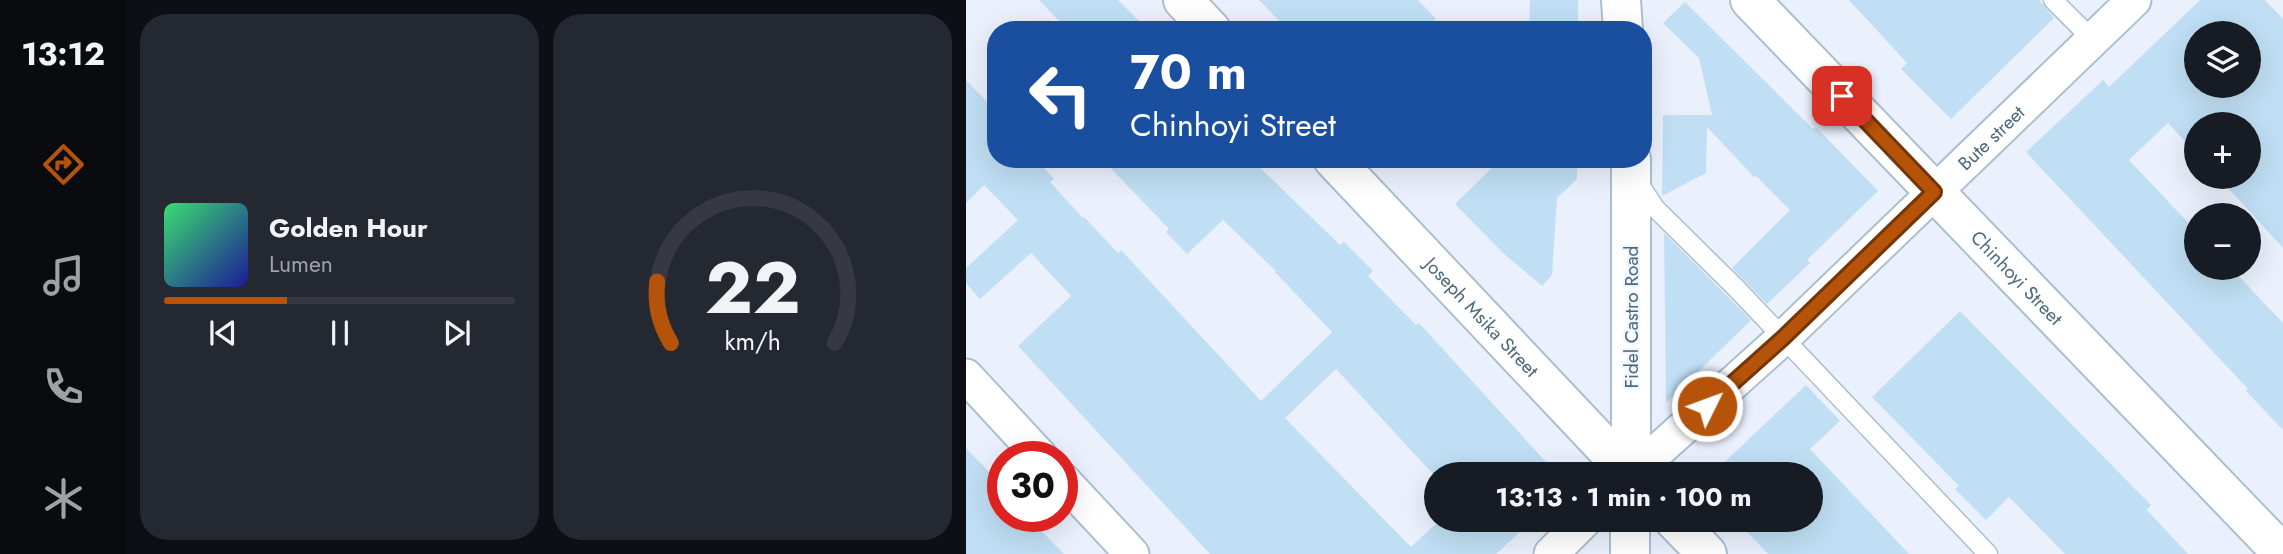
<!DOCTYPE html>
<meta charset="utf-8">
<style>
:root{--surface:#171b24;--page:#242831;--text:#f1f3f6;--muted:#9ea1a6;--line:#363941;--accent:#b45309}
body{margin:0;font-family:Jost,sans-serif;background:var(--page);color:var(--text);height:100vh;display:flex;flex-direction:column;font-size:26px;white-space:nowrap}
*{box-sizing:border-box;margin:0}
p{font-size:23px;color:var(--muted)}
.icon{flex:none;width:38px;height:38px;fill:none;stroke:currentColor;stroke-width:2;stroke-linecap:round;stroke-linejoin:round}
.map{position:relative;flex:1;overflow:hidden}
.drawer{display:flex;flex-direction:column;gap:14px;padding:14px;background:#0d0f14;width:840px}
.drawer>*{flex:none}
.banner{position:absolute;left:21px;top:21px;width:665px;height:147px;border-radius:28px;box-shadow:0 7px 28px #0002;background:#1a4fa0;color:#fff;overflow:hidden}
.buttons{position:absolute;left:1218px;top:21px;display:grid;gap:14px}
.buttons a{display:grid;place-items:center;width:77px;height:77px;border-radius:50%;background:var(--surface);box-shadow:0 7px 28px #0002;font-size:35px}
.speed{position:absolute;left:21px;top:441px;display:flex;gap:14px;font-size:35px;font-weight:700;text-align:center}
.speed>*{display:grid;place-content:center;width:91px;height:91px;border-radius:50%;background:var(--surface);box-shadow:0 7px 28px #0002;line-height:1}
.speed .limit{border:10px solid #d22;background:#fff;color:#111}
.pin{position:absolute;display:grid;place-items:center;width:60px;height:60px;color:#fff;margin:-30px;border-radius:14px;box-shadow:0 4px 10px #0006}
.me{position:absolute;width:77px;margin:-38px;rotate:48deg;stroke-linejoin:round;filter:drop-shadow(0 0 5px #0008)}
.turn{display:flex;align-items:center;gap:24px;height:147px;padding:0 28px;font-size:32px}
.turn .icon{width:91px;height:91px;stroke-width:2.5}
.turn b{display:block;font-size:49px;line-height:60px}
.drawer .card{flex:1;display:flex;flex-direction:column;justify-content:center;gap:10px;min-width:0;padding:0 24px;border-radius:28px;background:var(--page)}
.drawer .dial{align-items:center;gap:0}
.dial svg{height:182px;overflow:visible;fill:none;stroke:var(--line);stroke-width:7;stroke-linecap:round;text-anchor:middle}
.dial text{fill:var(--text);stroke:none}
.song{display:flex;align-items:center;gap:21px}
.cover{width:84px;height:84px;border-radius:10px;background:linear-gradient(135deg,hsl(140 70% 55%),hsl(240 70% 35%))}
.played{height:7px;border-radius:4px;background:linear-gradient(90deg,var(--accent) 35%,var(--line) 35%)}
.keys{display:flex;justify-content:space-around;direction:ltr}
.drawer .tiles{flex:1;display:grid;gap:14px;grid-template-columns:repeat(2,1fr)}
.trip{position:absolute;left:458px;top:462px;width:399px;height:70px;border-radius:35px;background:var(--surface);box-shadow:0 7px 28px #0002;font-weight:700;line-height:70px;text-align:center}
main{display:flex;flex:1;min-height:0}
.tab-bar{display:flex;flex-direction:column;width:126px;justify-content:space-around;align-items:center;background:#090b0e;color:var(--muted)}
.tab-bar .icon{width:49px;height:49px}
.tab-bar .current{color:var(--accent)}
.tab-bar b{font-size:32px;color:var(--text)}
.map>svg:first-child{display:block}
.building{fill:#c0dff4;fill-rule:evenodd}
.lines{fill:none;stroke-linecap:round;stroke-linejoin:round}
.service-casing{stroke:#abbfce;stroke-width:21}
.minor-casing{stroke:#abbfce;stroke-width:37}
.tertiary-casing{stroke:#abbfce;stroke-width:42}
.secondary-casing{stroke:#a9c0d1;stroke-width:42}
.service{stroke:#fff;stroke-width:18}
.minor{stroke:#fff;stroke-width:33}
.tertiary{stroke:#fff;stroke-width:38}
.secondary{stroke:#fff;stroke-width:38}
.route-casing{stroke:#753606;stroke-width:18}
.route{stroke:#b45309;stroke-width:12}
.labels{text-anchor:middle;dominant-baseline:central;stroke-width:5;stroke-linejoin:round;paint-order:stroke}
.street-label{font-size:19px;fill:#4b697a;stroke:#f1f6ff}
</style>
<main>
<nav class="tab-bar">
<b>13:12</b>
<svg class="icon current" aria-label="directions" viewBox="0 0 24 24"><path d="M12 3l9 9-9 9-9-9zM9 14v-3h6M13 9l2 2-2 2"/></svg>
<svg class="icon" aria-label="music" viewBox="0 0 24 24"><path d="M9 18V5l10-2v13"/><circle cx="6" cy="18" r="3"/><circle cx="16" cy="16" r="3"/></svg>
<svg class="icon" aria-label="phone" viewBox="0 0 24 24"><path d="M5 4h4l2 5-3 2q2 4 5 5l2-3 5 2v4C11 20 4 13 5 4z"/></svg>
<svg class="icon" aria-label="climate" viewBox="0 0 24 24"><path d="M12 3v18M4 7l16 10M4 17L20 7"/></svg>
</nav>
<section class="drawer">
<div class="tiles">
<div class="card">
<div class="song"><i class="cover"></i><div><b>Golden Hour</b><p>Lumen</p></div></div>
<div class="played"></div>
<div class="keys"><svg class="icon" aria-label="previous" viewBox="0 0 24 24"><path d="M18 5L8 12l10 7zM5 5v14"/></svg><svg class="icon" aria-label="pause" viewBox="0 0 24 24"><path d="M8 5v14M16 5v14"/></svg><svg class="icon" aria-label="next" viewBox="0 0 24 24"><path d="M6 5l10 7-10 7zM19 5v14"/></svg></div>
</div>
<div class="card dial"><svg viewBox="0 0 100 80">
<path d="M14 69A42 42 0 1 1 86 69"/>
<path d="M14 69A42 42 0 0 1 8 42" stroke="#b45309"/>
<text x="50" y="56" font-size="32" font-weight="700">22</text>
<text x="50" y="72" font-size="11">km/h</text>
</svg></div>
</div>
</section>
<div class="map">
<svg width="1317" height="554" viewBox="0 0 1317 554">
<rect width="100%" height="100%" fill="#eaf1fd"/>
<!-- building -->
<g class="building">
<path d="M 73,0 L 152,0 L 182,30 L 102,30 Z"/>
<path d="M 293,0 L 452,0 L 470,19 L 458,30 L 322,30 Z"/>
<path d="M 564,0 L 612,0 L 612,30 L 563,30 Z"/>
<path d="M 883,0 L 1073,0 L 1088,18 L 985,119 L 935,69 L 941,63 Z"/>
<path d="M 1234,0 L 1299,0 L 1317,19 L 1317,248 L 1252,177 L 1283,177 L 1283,124 L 1230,124 L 1230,153 L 1202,123 L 1163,160 L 1230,231 L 1230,268 L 1265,268 L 1317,323 L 1317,430 L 1280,391 L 1282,389 L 1060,152 L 1137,80 L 1143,87 ZM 1230,33 L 1283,33 L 1283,86 L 1230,86 Z"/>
<path d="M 719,2 L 847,129 L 850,127 L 912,191 L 841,260 L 844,263 L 801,304 L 766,268 L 824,210 L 790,176 L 788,177 L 741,127 L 740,173 L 696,196 L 697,115 L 746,115 L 733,58 L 697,23 Z"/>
<path d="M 0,80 L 30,111 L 30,159 L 70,159 L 88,179 L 84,182 L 117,218 L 118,217 L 152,253 L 155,250 L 295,401 L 366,332 L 309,272 L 310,271 L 257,220 L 221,254 L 200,232 L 203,229 L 136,159 L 285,159 L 374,245 L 378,242 L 407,271 L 402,276 L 450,325 L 453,323 L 591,474 L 467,474 L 370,369 L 319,418 L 445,547 L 474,520 L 567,520 L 530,554 L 244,554 L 52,346 L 105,296 L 65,253 L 14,299 L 0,283 L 0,268 L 52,220 L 18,185 L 0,203 Z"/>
<path d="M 535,159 L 611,159 L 611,179 L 591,198 L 586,275 L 576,286 L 536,252 L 489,204 Z"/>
<path d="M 698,233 L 785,320 L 700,403 Z"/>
<path d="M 994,311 L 1185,505 L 1181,510 L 1222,554 L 1099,554 L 1043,497 L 1020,520 L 989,489 L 993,486 L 906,397 Z"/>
<path d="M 840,385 L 874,421 L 844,449 L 943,554 L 802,554 L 770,520 L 845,520 L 845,474 L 746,474 Z"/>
<path d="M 0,448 L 37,486 L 37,516 L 61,516 L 98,554 L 0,554 Z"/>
</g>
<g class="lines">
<defs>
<g id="service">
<path d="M 1087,0 L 1126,39"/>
<path d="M 672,182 L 689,208 L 770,288 L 1022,554"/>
</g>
<g id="minor">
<path d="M 0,376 L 75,457"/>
<path id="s1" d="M 666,474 L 817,338 L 1168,0"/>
<path d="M 96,479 L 166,554"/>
<path d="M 585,554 L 619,520"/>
</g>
<g id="tertiary">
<path d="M 217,0 L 245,30"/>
<path id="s2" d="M 784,0 L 1317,554"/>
<path id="s3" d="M 367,159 L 664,474"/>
<path d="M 708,520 L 741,554"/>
</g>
<g id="secondary">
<path d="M 655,0 L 657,30"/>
<path d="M 665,474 L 665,159"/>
<path d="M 664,554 L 664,520"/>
</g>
</defs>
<!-- service casing -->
<use href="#service" class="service-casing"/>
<!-- minor casing -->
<use href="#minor" class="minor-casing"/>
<!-- tertiary casing -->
<use href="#tertiary" class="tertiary-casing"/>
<!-- secondary casing -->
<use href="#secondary" class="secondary-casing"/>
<!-- service -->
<use href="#service" class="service"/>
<!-- minor -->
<use href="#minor" class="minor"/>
<!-- tertiary -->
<use href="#tertiary" class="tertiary"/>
<!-- secondary -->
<use href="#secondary" class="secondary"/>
</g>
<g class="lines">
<defs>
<path id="route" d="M 741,406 L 817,338 L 968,192 L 876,96"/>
</defs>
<!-- route casing -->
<use href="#route" class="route-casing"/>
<!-- route -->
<use href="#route" class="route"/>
</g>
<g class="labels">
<!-- street labels -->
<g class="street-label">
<text stroke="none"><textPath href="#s1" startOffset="492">Bute street</textPath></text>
<text stroke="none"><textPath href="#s2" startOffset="385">Chinhoyi Street</textPath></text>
<text stroke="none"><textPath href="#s3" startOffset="217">Joseph Msika Street</textPath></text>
<text transform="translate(665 317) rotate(-90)">Fidel Castro Road</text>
</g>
</g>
</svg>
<div class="buttons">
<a><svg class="icon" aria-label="layers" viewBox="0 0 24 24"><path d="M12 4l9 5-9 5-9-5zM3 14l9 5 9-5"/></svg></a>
<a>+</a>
<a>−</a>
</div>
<div class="speed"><div class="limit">30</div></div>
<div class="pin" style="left:876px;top:96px;background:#d93025"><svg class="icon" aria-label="arrive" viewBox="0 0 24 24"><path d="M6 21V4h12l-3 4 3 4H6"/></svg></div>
<svg class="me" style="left:741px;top:406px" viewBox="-20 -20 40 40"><circle r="17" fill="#b45309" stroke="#fff" stroke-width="3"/><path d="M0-11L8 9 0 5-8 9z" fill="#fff"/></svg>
<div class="trip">13:13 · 1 min · 100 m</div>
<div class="banner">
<div class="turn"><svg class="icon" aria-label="left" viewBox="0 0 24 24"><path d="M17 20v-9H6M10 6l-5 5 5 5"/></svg><div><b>70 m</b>Chinhoyi Street</div></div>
</div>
</div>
</main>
